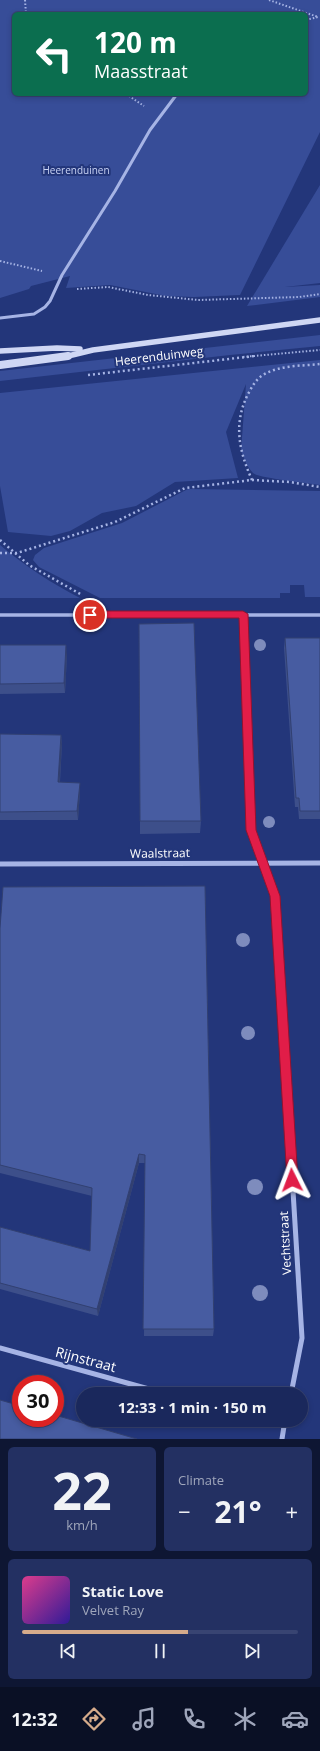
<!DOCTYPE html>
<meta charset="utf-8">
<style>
:root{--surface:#1a285c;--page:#233062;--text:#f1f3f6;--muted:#9fa6bb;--line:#384472;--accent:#d6ab8b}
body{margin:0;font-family:"Open Sans",sans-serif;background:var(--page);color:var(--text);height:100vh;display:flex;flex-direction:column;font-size:15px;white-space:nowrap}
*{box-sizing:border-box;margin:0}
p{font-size:13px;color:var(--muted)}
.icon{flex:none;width:22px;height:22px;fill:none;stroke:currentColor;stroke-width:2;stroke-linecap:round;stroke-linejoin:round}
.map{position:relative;height:1439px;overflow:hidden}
.sheet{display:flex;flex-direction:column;gap:8px;padding:8px;background:#0e1633;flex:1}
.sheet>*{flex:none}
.hud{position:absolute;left:12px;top:12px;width:296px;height:84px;border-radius:6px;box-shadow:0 2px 6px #0003,0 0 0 1px var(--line);background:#0b6e4f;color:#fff;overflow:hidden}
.speed{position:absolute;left:12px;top:1375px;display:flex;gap:8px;font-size:20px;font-weight:700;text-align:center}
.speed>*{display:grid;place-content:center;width:52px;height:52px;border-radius:50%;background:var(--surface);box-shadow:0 2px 6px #0003,0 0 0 1px var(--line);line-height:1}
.speed .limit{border:6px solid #d22;background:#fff;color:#111}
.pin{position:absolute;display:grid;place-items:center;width:34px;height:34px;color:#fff;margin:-17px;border:2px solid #fff;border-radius:50%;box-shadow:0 1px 4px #0007}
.me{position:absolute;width:44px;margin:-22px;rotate:357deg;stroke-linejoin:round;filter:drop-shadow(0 0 3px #0008)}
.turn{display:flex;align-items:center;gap:14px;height:84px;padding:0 16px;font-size:18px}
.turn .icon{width:52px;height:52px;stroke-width:2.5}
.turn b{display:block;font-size:28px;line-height:34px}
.big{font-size:30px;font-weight:700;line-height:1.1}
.sheet .card{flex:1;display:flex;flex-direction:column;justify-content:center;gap:6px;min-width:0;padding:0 14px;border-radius:6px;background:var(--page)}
.sheet .dial{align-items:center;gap:0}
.dial b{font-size:52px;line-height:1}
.song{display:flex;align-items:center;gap:12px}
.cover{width:48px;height:48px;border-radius:6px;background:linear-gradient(135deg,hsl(330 70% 55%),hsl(250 70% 35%))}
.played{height:4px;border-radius:2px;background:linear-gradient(90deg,var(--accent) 60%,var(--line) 60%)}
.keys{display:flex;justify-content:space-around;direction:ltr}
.heat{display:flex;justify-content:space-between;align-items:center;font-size:22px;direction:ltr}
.sheet .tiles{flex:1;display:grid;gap:8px;grid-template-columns:1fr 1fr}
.card:last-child{grid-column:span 2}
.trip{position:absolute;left:76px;top:1387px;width:232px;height:40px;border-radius:20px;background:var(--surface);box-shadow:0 2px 6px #0003,0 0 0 1px var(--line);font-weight:700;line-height:40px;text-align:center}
.tab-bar{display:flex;height:64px;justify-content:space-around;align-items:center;background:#0a1025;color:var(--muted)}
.tab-bar .icon{width:28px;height:28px}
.tab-bar .active{color:var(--accent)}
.tab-bar b{font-size:18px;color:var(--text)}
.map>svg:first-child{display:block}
.green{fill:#374d98;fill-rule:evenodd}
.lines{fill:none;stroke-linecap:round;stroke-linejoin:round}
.path-far1{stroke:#a6b4e5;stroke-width:2;stroke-dasharray:1.5 2;stroke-linecap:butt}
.path{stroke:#a6b4e5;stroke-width:2.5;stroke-dasharray:2 3;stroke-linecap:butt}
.street-far2{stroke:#a6b4e5;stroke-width:3}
.street-far1{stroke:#a6b4e5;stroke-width:3.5}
.street{stroke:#a6b4e5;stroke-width:5}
.secondary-far1{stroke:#cfd7f4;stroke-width:5.5}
.secondary{stroke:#cfd7f4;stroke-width:8}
.tree{fill:#7e8cbd}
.wall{fill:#3d4f8a}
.shaded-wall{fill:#324071}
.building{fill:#475ca1;stroke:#324071}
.route{fill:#e11d48;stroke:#92132f}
.labels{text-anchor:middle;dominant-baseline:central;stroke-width:4;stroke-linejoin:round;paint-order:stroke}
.far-park-label{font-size:10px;fill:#c9d3f4;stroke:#23367a}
.street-label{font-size:12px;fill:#fff;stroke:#23367a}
.near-street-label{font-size:14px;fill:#fff;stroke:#23367a}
</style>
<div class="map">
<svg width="320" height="1439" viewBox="0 0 320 1439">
<rect width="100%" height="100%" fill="#23367a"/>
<!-- green -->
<g class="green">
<path d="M 0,0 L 320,0 L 320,132 L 240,295 L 194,297 L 166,296 L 110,285 L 66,288 L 70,276 L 31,286 L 29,289 L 0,298 ZM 14,14 L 306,14 L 306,94 L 14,94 Z"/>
<path d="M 320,185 L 320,283 L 285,287 L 320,285 L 320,297 L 247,306 Z"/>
<path d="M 320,335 L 320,346 L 230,355 L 0,381 L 0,371 Z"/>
<path d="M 320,360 L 320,485 C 309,483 258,478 253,473 C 247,467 244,458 241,451 L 246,384 L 226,432 L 238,478 L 175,482 L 136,506 L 102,513 L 70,531 L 51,536 L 8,532 L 0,486 L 0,393 Z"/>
<path d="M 188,489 L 320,491 L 320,597 L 305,597 L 304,585 L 290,585 L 290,593 L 280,593 L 280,598 L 100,598 L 39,567 L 33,560 L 35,555 L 44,548 L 122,523 Z"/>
<path d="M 0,545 C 25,566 51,583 80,598 L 0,598 Z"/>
</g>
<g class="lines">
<!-- path-far1 -->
<g class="path-far1">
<path d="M 25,0 L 26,14"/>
<path d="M 269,0 L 318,17"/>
<path d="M 306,20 L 318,17"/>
<path d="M 126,94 L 144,106"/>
<path d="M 0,261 L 42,271"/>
<path d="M 77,289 L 108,287 L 148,295 L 198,300 L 299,297 L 320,294"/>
<path d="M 243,357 L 320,350"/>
</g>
<!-- path -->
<g class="path">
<path d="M 88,375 L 255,356"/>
<path d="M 252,480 L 290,482 L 320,487"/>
<path d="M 0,540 L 29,565 L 82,595"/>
<path d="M 0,553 L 17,553 L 115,522 L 185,488 L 252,480 C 239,451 233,424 248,394 C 252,387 256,379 263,375 C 279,365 302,366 320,364"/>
</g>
<!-- street-far2 -->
<path class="street-far2" d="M 0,318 L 34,314 L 45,307 L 50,301 L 62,275 L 115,191 L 150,130 L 177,94"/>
<!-- street-far1 -->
<g class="street-far1">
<path d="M 0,615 L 320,615"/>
<path d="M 243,615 L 251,825"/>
</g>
<!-- street -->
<g class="street">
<path d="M 251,824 L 251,830 L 275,896 L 302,1338 L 291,1394"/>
<path d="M 0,864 L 320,863"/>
<path d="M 0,1348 L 167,1394"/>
<path d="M 261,1420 L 284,1426"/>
<path d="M 282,1439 L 285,1420"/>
</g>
<!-- secondary-far1 -->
<g class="secondary-far1">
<path d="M 0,351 L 57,348 L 80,349"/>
<path d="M 64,357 L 93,350 L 320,320"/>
</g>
<!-- secondary -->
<path class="secondary" d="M 0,365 L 68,356"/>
</g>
<!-- trees -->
<g class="tree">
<circle cx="260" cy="645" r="6"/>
<circle cx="269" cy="822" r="6"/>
<circle cx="243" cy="940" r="7"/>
<circle cx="248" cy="1033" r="7"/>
<circle cx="255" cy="1187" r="8"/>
<circle cx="260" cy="1293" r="8"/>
</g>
<!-- wall -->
<g class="wall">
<path d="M 285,638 L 320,638 L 320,819 L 299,819 L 298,807 L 295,807 L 284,648 Z"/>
<path d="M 0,645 L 67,655 L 65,693 L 0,694 Z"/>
<path d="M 0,734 L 61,735 L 62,744 L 60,782 L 80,791 L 78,820 L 0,820 Z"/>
<path d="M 140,821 L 201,821 L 200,833 L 140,834 Z"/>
<path d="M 205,886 L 214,1329 L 213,1336 L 144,1336 L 145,1163 L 139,1163 L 98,1316 L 0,1289 L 0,1227 L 90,1251 L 92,1196 L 0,1173 L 0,928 Z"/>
</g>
<!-- shaded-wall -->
<g class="shaded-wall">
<path d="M 66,645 L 67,655 L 65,693 L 64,683 Z"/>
<path d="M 61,735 L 62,744 L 59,791 L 58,782 Z"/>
<path d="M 80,783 L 80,791 L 78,820 L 77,811 Z"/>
<path d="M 139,1154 L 139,1163 L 98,1316 L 97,1309 Z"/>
</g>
<!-- building -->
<g class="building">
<path d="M 194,623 L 201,821 L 140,821 L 139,624 Z"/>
<path d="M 285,638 L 320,638 L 320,811 L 300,811 L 299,798 L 296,798 Z"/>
<path d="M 0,645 L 66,645 L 64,683 L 0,684 Z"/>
<path d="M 0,734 L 61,735 L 58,782 L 80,783 L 77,811 L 0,812 Z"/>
<path d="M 205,886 L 214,1329 L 143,1329 L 145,1155 L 139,1154 L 97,1309 L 0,1283 L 0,1227 L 90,1251 L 92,1188 L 0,1165 L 0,928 L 3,887 Z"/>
<path d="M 0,1400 L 21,1406 L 21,1418 L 55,1418 L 55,1415 L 137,1439 L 0,1439 Z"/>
</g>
<!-- route -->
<path class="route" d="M 90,611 L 243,611 L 248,614 L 256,830 L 280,896 L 298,1180 L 296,1184 L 292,1186 L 288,1184 L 287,1180 L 270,896 L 246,830 L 239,618 L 90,618 L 85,615 Z"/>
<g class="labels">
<!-- far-park labels -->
<g class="far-park-label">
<text x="76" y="170">Heerenduinen</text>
</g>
<!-- street labels -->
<g class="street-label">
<text transform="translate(159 356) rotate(-7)">Heerenduinweg</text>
<text transform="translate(160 853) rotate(-1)">Waalstraat</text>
<text transform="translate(285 1243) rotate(-93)">Vechtstraat</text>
</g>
<!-- near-street labels -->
<g class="near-street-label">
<text transform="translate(86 1359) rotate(15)">Rijnstraat</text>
</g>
</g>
</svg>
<div class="speed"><div class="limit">30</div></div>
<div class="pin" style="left:90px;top:615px;background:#d93025"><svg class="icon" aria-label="arrive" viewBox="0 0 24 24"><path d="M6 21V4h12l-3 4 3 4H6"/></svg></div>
<svg class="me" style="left:292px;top:1180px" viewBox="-20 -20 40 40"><path d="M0-17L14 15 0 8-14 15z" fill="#e11d48" stroke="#fff" stroke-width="4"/></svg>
<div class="trip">12:33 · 1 min · 150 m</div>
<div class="hud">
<div class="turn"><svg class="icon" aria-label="left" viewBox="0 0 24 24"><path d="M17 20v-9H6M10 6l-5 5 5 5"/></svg><div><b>120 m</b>Maasstraat</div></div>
</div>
</div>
<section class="sheet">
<div class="tiles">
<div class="card dial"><b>22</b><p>km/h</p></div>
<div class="card"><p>Climate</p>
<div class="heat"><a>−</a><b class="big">21°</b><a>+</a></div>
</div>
<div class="card">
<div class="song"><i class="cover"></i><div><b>Static Love</b><p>Velvet Ray</p></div></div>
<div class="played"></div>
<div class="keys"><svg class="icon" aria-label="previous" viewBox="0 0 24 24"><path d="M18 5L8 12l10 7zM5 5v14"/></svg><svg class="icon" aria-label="pause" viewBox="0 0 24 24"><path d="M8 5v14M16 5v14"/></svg><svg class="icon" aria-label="next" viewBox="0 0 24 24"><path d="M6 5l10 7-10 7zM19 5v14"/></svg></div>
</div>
</div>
</section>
<nav class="tab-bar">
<b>12:32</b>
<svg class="icon active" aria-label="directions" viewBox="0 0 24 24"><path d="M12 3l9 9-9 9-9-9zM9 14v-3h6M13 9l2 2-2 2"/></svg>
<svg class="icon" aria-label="music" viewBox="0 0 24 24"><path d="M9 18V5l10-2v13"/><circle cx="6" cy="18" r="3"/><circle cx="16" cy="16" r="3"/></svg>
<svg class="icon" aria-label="phone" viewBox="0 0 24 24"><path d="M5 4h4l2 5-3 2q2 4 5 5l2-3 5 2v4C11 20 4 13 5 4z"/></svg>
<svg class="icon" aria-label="climate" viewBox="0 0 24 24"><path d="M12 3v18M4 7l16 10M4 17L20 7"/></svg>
<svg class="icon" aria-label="car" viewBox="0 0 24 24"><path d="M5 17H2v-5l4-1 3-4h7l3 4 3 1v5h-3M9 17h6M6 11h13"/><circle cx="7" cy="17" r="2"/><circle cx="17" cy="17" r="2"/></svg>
</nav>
